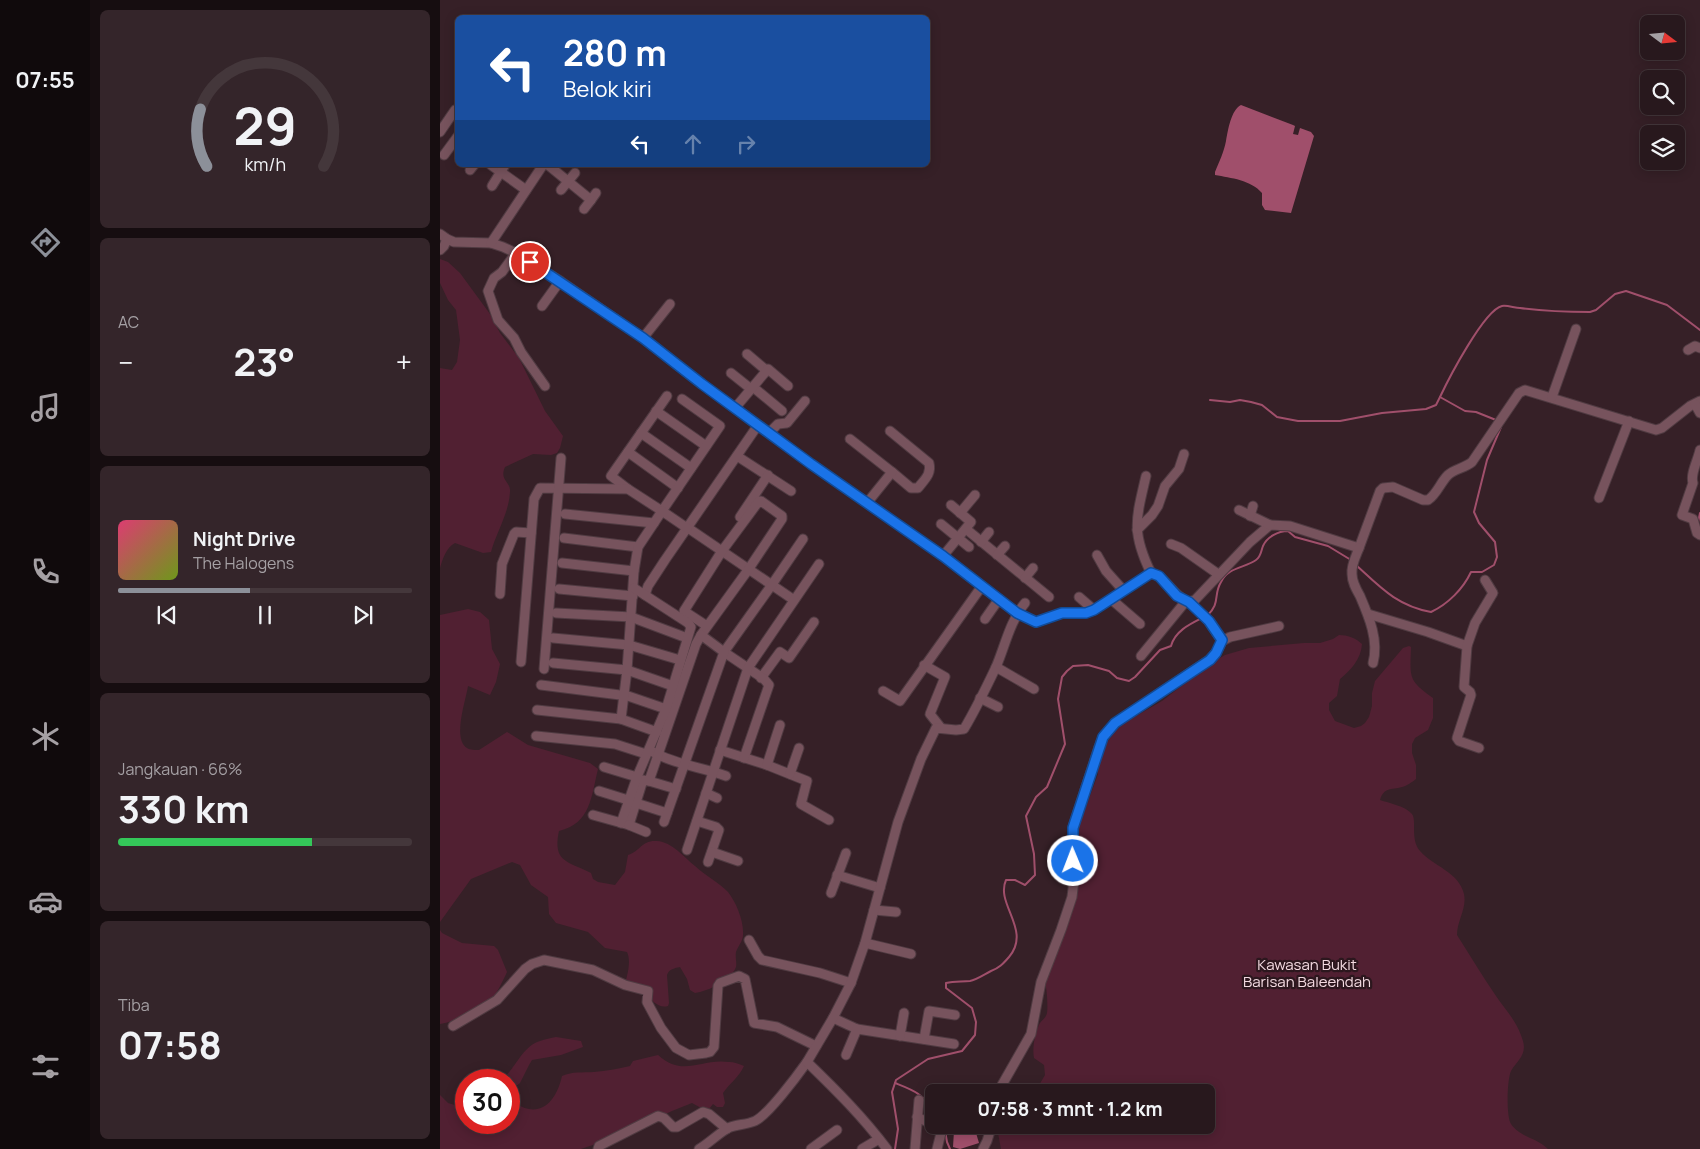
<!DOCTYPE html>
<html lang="id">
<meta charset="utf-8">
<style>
:root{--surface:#28181d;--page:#34252a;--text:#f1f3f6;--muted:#a5a0a4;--line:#44373b;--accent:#8c9099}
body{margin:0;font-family:Manrope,sans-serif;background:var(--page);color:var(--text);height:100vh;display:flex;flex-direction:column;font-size:19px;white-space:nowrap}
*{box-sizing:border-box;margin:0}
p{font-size:16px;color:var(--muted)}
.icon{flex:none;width:28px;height:28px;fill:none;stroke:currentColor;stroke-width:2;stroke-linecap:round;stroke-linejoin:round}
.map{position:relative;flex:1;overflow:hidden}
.drawer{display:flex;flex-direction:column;gap:10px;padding:10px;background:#160d10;width:350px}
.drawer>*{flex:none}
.banner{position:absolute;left:15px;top:15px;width:475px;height:152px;border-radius:8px;box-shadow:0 2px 12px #0003,0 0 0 1px var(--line);background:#1a4fa0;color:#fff;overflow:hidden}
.needle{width:32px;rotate:106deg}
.controls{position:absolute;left:1200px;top:15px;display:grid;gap:10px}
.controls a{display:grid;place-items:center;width:45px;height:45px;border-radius:8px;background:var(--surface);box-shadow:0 2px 12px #0003,0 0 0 1px var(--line);font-size:25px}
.speed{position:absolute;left:15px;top:1069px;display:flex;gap:10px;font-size:25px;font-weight:700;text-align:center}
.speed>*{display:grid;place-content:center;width:65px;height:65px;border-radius:50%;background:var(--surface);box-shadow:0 2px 12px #0003,0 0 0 1px var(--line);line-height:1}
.speed .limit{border:8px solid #d22;background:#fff;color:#111}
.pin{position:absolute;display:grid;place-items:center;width:42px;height:42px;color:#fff;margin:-21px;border:2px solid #fff;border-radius:50%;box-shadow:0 1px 5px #0007}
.me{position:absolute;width:55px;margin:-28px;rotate:359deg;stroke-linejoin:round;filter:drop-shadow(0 0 4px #0008)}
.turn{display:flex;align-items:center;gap:18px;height:105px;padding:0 25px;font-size:22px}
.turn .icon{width:65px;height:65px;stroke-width:2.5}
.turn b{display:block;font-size:35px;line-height:42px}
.lanes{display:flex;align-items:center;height:48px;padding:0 25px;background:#0003;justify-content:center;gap:25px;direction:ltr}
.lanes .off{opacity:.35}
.big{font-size:38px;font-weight:700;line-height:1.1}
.drawer .widget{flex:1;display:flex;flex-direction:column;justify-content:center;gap:8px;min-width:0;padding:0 18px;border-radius:8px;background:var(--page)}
.drawer .dial{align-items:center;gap:0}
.dial svg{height:130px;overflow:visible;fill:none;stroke:var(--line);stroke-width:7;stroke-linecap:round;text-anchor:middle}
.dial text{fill:var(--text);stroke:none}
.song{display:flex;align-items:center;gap:15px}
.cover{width:60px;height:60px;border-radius:8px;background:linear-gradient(135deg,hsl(340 70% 55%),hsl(80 70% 35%))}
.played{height:5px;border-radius:2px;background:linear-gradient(90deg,var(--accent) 45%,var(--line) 45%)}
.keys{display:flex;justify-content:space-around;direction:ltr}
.heat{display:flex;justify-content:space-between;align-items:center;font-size:28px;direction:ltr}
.charge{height:8px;border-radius:4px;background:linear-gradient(90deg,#34c759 66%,var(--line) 0)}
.trip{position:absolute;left:485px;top:1084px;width:290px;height:50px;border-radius:8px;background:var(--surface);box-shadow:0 2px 12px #0003,0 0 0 1px var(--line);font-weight:700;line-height:50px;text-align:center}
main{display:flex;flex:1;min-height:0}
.tab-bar{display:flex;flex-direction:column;width:90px;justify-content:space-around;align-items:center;background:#100a0c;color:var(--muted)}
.tab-bar .icon{width:35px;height:35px}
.tab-bar .on{color:var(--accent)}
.tab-bar b{font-size:22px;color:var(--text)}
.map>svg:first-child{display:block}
.green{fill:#512032}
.water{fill:#a04f6b}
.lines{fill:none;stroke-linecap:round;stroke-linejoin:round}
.stream{stroke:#a04f6b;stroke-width:2}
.minor-casing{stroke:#503b42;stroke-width:11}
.minor{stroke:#77535d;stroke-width:9}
.route-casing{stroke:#114b97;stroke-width:12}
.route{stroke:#1a73e8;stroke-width:9}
.labels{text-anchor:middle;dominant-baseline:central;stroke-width:4.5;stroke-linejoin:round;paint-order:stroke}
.park-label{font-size:15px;fill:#f3dae1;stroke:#2c171e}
</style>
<main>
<nav class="tab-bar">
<b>07:55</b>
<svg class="icon on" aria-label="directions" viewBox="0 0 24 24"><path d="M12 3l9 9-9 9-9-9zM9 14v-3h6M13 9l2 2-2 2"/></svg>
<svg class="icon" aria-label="music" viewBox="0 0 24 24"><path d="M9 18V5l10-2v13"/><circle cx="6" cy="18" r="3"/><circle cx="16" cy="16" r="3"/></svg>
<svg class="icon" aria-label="phone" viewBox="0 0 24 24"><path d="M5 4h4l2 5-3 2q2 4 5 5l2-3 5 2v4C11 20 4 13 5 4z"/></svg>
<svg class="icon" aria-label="climate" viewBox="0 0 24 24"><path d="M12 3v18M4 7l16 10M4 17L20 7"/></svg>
<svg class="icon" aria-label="car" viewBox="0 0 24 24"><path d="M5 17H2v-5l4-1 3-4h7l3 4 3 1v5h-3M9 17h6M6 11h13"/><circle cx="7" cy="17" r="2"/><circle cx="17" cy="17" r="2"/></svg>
<svg class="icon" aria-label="filters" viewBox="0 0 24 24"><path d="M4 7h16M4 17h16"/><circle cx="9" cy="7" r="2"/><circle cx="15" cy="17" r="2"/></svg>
</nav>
<section class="drawer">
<div class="widget dial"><svg viewBox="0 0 100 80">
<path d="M14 69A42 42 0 1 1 86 69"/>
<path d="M14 69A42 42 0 0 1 10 34" stroke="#8c9099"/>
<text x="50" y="56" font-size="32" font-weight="700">29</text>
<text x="50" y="72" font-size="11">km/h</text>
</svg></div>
<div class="widget"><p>AC</p>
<div class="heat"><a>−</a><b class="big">23°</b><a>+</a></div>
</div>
<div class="widget">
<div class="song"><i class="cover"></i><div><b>Night Drive</b><p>The Halogens</p></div></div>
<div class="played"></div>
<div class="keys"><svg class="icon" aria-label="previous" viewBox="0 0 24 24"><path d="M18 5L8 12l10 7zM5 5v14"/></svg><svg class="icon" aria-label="pause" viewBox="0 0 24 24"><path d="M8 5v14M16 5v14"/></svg><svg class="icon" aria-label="next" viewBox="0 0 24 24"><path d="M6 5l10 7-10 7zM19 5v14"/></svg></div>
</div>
<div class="widget"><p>Jangkauan · 66%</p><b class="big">330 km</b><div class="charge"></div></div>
<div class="widget"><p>Tiba</p><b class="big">07:58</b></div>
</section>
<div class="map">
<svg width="1260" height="1149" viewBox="0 0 1260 1149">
<rect width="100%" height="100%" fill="#362027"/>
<!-- green -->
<g class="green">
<path d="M 0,259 L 8,262 L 20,273 L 50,314 L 60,333 L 79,358 L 105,411 L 123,436 L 120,448 L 117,453 L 111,455 L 93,454 L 65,467 C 59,481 71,481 70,492 C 69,513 56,533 51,552 L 43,553 L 15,543 C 6,548 3,558 0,568 L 0,368 L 12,370 L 17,362 L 20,340 L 16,310 L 8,300 L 0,283 Z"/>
<path d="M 28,609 L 40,612 L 49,620 L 52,649 L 60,664 L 56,682 L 50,695 L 28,686 C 26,700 12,739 27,748 C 30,750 36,750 39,750 L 67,732 L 88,745 L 150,763 L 158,769 C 151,797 151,823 119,831 C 112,863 129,861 151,873 L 153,879 L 158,882 L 175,885 L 185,872 L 188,855 C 201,851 201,840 217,841 C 232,842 244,857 255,866 C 264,875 280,883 288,892 C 296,902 304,921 303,935 C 303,941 298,946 296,952 C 295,957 297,963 296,967 C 291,981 268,991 255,993 L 250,990 L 247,979 L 240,967 C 235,968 229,969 227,975 L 229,1003 L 228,1006 C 218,1009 212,999 203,994 C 198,991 190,990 184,989 C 186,978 192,963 187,952 L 165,948 L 148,932 L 116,923 L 109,914 L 108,897 L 91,885 L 80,865 L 72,862 L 31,879 L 0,922 L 0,615 Z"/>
<path d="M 899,635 C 907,635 916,638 922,644 C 921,659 911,670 900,679 L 897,696 L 889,703 L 889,710 L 895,721 L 914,728 L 921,726 L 925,723 L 929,717 L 932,706 L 932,693 L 935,681 L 963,648 L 969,646 L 971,647 C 970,678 968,680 993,698 L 993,718 L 988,730 L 975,738 L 972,744 L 972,753 L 976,765 L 976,779 C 972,782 967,786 962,787 C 951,790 944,787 940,800 C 949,803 965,806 972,814 C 977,821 970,839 980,851 C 993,866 1019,872 1024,894 C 1027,909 1017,920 1017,935 C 1030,955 1042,976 1056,996 C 1067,1012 1077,1021 1083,1041 C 1087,1055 1077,1061 1071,1071 C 1067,1080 1066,1116 1071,1124 C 1081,1138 1096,1137 1108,1149 L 561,1149 L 558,1133 L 559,1127 L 562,1125 L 766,1125 L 766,1092 L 595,1092 L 605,1075 L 604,1065 L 594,1058 C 592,1048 595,1032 600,1023 C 602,1020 606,1018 607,1013 C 608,1007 607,988 605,983 L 637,888 L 639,871 L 649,870 L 646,855 L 636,840 L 636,834 L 658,774 L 657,767 L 662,749 L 673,734 L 682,724 L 722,701 L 771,663 L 785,655 L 809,648 L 864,643 L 880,643 L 893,639 Z"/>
<path d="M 0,930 L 2,933 L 22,943 L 54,946 L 58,950 L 67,972 C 62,982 57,995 48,1003 C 36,1013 16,1021 0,1024 Z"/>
<path d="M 116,1037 L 141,1041 L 143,1047 L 121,1055 L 92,1060 L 89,1065 L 80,1083 L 69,1092 L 69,1080 L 61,1080 C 76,1069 81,1047 100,1041 C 105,1039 111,1038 116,1037 Z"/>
<path d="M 218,1055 C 244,1078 260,1058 289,1062 C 294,1062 299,1064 304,1066 C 299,1077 290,1083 283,1093 L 285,1103 L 283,1107 L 277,1107 L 273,1104 L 269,1109 L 263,1109 L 252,1103 L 232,1111 L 179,1136 L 141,1149 L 0,1149 L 0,1095 L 8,1103 L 15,1105 L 20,1102 L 24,1085 L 26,1083 L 26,1122 L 69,1122 L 69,1098 C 95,1121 115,1107 122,1076 C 133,1071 142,1073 154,1072 C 166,1071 178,1069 190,1066 L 193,1061 Z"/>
</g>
<!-- water -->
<g class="water">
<path d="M 801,105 L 853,125 L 855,126 L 853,134 L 858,135 L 860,128 L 871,132 L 874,136 L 851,213 L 825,210 L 822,205 L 822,193 C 811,180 791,178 775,175 L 775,172 C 779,162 784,152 786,141 C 788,130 791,110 801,105 Z"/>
<path d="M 534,1126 L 539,1143 L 520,1149 L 513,1147 L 514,1131 Z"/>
</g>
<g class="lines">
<!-- stream -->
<g class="stream">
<path d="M 770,400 L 790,402 L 800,400 L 811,402 L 822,405 L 837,417 L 858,421 L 900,421 L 942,413 L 986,409 L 996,405 L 1000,397"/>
<path d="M 1056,420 L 1036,412 L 1025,411 L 1000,397 C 1008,380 1044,310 1062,306 C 1067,305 1075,308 1080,308 C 1103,311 1127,312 1150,312 L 1156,310 L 1175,294 L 1186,291 L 1227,305 L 1260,330"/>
<path d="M 1258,523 L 1260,513"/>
<path d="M 916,565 C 940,587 957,606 991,612 C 1008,604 1023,589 1031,572 L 1042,572 L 1054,565 L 1057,557 L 1055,542 L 1039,523 L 1034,512 L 1047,460 L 1061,427"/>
<path d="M 767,616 C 781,603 773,595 781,582 C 788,567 805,568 816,560 C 821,557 821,551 823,546 C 827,537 838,531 848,531 L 855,537 L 888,546 L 911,560"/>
<path d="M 455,1083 C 470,1089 486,1094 490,1111 L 494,1114"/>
<path d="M 504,1125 L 507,1142 L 510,1149"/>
<path d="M 455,1149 L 458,1129 L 452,1092 L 456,1080 L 488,1059 L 522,1051 L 535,1035 L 536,1022 L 532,1008 L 506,988 L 506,983 C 515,981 522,982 530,981 C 536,980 545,974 551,971 C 559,968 563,964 569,957 C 592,930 555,904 566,880 L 575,880 L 585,885 L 595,875 L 594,854 L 586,816 L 596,797 L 607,787 L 625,744 L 618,699 L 622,677 L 627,671 L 633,666 L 648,665 L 669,671 L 677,678 L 689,681 L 695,677 L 720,650 L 731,646 C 735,631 750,624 762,618"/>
</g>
<defs>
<g id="minor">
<path d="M 0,132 L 15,110"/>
<path d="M 4,155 L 18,136"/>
<path d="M 51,165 L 86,190"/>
<path d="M 108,165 L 151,200 L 156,193"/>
<path d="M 30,170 L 34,165"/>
<path d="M 52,186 L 65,165"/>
<path d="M 121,190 L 135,173"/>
<path d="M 144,209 L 151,200"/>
<path d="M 0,234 L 7,239 L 14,242 L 51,243 L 63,247 L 76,253 L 120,281 L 203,338 L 262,384 L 371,464 L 503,556 L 577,613 L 596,622 L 622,613 L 646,613 L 654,610 L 711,573 C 727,577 733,597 749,602 L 755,600 L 810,542 L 830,525 L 850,526 L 919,548 L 940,491 L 943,488 L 953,487 L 983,500 L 988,500 C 997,494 1000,483 1008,475 C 1014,469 1025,468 1032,462 L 1079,393 L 1085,390 L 1216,430 L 1222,428 L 1250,406 L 1260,401"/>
<path d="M 51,243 L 103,165"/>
<path d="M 0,250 L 4,246 L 7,239"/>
<path d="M 76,253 L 62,272 L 54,278 L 48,291 L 58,320 L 74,338 L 81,352 L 105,386"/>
<path d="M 102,306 L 120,281"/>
<path d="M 203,338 L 230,304"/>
<path d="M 1248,350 L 1255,346 L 1260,348"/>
<path d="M 307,354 L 327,371"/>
<path d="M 291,373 L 311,389"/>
<path d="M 313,387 L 342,411"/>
<path d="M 1112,397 L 1136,329"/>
<path d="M 1255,404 L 1260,413"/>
<path d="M 295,408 L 328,369 L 348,386"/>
<path d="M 216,411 L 266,446"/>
<path d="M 450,431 L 489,463 C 492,474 484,480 478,488 L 471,488 L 452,472"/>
<path d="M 201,433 L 251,468"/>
<path d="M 329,433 L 338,424 L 347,423 L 365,401"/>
<path d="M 410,439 L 452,472 L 427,503"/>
<path d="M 1260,450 C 1258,460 1250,474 1253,483 L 1242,515 L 1253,519 L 1257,533 L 1260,535"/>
<path d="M 188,452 L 238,488"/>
<path d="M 297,456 L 351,491"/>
<path d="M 706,476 C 696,519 691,532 711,573"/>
<path d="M 188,489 L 171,476 L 227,396"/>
<path d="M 1159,498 L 1189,421"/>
<path d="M 799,510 L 830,525"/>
<path d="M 520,513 L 535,495"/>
<path d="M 125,514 L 214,523"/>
<path d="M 810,516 L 813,506"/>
<path d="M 300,517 L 328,475"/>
<path d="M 501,524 L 529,547"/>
<path d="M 526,529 L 609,597"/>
<path d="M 251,530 L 354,600"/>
<path d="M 697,530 L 712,515 L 718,506 L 725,486 L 739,469 L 744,454"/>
<path d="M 124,538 L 198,547"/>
<path d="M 541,542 L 549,532"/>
<path d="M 731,544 L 741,548 L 778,574"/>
<path d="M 919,548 C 916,556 911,565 912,574 C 912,582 916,589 920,596 C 929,617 939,640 933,663"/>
<path d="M 557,555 L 565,546"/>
<path d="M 657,555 L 666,571 L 683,590"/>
<path d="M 503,556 L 531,522 L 511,505"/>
<path d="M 122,563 L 194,571"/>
<path d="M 585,578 L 593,568"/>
<path d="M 119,589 L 193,596"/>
<path d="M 60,594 L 62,564 L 74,534 L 76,532 L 91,533"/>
<path d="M 205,595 L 208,586 L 225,560 L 318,425"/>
<path d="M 639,597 L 654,610"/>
<path d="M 671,599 L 700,624"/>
<path d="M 116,613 L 191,617 L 247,638"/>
<path d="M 928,614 L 988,632 L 1027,646"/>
<path d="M 545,619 L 559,599"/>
<path d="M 113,638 L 189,645 L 240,660"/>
<path d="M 782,641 L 790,637 L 839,626"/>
<path d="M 701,656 L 746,601"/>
<path d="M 81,662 L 94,499 L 100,488 L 188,489 L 222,511 L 280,426 L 242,399"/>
<path d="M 113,663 L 187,670 L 233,686"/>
<path d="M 484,665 L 505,677 L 490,714 L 501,728"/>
<path d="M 556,667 L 594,689"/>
<path d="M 104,669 L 121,458"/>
<path d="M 321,678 L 340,652 L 349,658 L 374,622"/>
<path d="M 101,685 L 188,696 L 226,709"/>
<path d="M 443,691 L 460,701 L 542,586"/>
<path d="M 540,698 L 558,707"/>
<path d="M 97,710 L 181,719 L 217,732"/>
<path d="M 181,719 L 187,670 L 194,571 L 198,547 L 222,511 L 247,528"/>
<path d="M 96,736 L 175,744 L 206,754"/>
<path d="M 1039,748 L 1019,741 L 1017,738 L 1031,695 L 1030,692 L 1024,687 L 1027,646 L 1035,623 L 1053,593 L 1045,580"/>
<path d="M 280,750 L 327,765 L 367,781 L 361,804 L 389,820"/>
<path d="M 213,752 C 236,765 262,767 286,776"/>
<path d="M 304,758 L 329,685 L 324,679 L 284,652 L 331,586 L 363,539"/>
<path d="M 327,765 L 340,725"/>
<path d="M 164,767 L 197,777"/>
<path d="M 350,774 L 359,748"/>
<path d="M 209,781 L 236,789"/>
<path d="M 159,791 L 188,800"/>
<path d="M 266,793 L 277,798"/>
<path d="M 196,803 L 227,813"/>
<path d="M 153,815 L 189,825 L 203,780 L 209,781 L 256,644 L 261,635 L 308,570 L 342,519 L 342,516 L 321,501 L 319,501 L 282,551 L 244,611 L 267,626"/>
<path d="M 257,821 L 276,827 L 279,830 L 268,862"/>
<path d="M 224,822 L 284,652 L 261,635"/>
<path d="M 181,823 L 197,777 L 226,709 L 251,627 L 248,623 L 194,588"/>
<path d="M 189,825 L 206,832"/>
<path d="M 247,850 L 308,668 L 379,564"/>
<path d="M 272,852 L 298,861"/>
<path d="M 397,875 L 440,888"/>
<path d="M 391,893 L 406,853"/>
<path d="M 434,910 L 456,912"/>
<path d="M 309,940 L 318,956 L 322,960 L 380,973 L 411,983"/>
<path d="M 425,943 L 471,954"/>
<path d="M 393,1018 L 417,1029 L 514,1044"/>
<path d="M 13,1026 L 57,1000 L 85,969 L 92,964 L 104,960 L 153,970 L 185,985 L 208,991 L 207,1002 L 221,1028 L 236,1048 L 249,1055 L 266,1053 L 270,1052 L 274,1047 L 278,986 L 280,983 L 299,976 L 305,979 L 314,1023 L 337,1027 L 376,1046"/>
<path d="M 460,1036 L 464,1013"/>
<path d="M 484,1039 L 489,1011 L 515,1015"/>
<path d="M 406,1055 L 417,1029"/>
<path d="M 558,1092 L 591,1034 L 601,982 L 621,930 L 632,897 L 634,880 L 632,843 L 633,827 L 659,747 L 663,737 L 675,723 L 769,660 L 776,653 L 782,641 L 769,621 L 749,602"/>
<path d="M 477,1117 L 500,1128 L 501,1133 L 497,1149"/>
<path d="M 158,1149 L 159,1146 L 218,1116 L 224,1118 L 233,1127 L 237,1127 L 263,1112 L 269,1114 L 287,1129"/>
<path d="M 259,1149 C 269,1143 278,1134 288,1128 C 297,1124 306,1125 315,1121 C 328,1115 357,1076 367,1062"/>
<path d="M 371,1149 L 397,1130"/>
<path d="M 422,1149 L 439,1139"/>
<path d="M 447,1149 C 423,1117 396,1090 367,1062 L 393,1018 L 411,983 L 425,943 L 458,822 L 481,759 L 496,728 L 516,730 L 524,729 C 536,709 546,688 556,667 C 565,646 570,621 585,603"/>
<path d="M 475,1149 L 479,1100"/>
<path d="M 543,1149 L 547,1141 L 552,1125"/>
</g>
</defs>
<!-- minor casing -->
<use href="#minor" class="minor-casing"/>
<!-- minor -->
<use href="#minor" class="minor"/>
</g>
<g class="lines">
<defs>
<path id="route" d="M 90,262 L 203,338 L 262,384 L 371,464 L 503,556 L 577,613 L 596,622 L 622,613 L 646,613 L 654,610 L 711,573 L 719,576 L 737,596 L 749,602 L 769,621 L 782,640 L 776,653 L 770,660 L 675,723 L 663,737 L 633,828 L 633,861"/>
</defs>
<!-- route casing -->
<use href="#route" class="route-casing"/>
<!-- route -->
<use href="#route" class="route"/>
</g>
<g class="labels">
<!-- park labels -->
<g class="park-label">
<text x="867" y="964">Kawasan Bukit<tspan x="867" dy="17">Barisan Baleendah</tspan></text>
</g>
</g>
</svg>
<div class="controls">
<a><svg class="needle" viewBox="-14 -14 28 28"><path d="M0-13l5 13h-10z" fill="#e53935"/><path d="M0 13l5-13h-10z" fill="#a5a0a4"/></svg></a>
<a><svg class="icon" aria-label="search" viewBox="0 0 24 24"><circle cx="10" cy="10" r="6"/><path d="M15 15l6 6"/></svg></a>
<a><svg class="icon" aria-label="layers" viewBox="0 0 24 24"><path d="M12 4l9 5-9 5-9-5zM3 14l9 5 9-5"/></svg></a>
</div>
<div class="speed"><div class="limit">30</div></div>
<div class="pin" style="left:90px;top:262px;background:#d93025"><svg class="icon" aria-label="arrive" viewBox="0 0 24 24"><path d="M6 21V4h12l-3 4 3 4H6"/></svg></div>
<svg class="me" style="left:633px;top:861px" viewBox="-20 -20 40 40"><circle r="17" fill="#1a73e8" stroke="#fff" stroke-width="3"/><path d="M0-11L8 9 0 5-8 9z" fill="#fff"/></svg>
<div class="trip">07:58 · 3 mnt · 1.2 km</div>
<div class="banner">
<div class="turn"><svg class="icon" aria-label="left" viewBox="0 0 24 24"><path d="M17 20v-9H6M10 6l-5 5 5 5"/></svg><div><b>280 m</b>Belok kiri</div></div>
<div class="lanes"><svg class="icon" aria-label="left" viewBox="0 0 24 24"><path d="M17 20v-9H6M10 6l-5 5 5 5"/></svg><svg class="icon off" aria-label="ahead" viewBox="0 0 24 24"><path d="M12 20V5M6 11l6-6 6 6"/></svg><svg class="icon off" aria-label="right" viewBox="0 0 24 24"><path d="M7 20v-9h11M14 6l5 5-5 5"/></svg></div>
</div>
</div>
</main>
